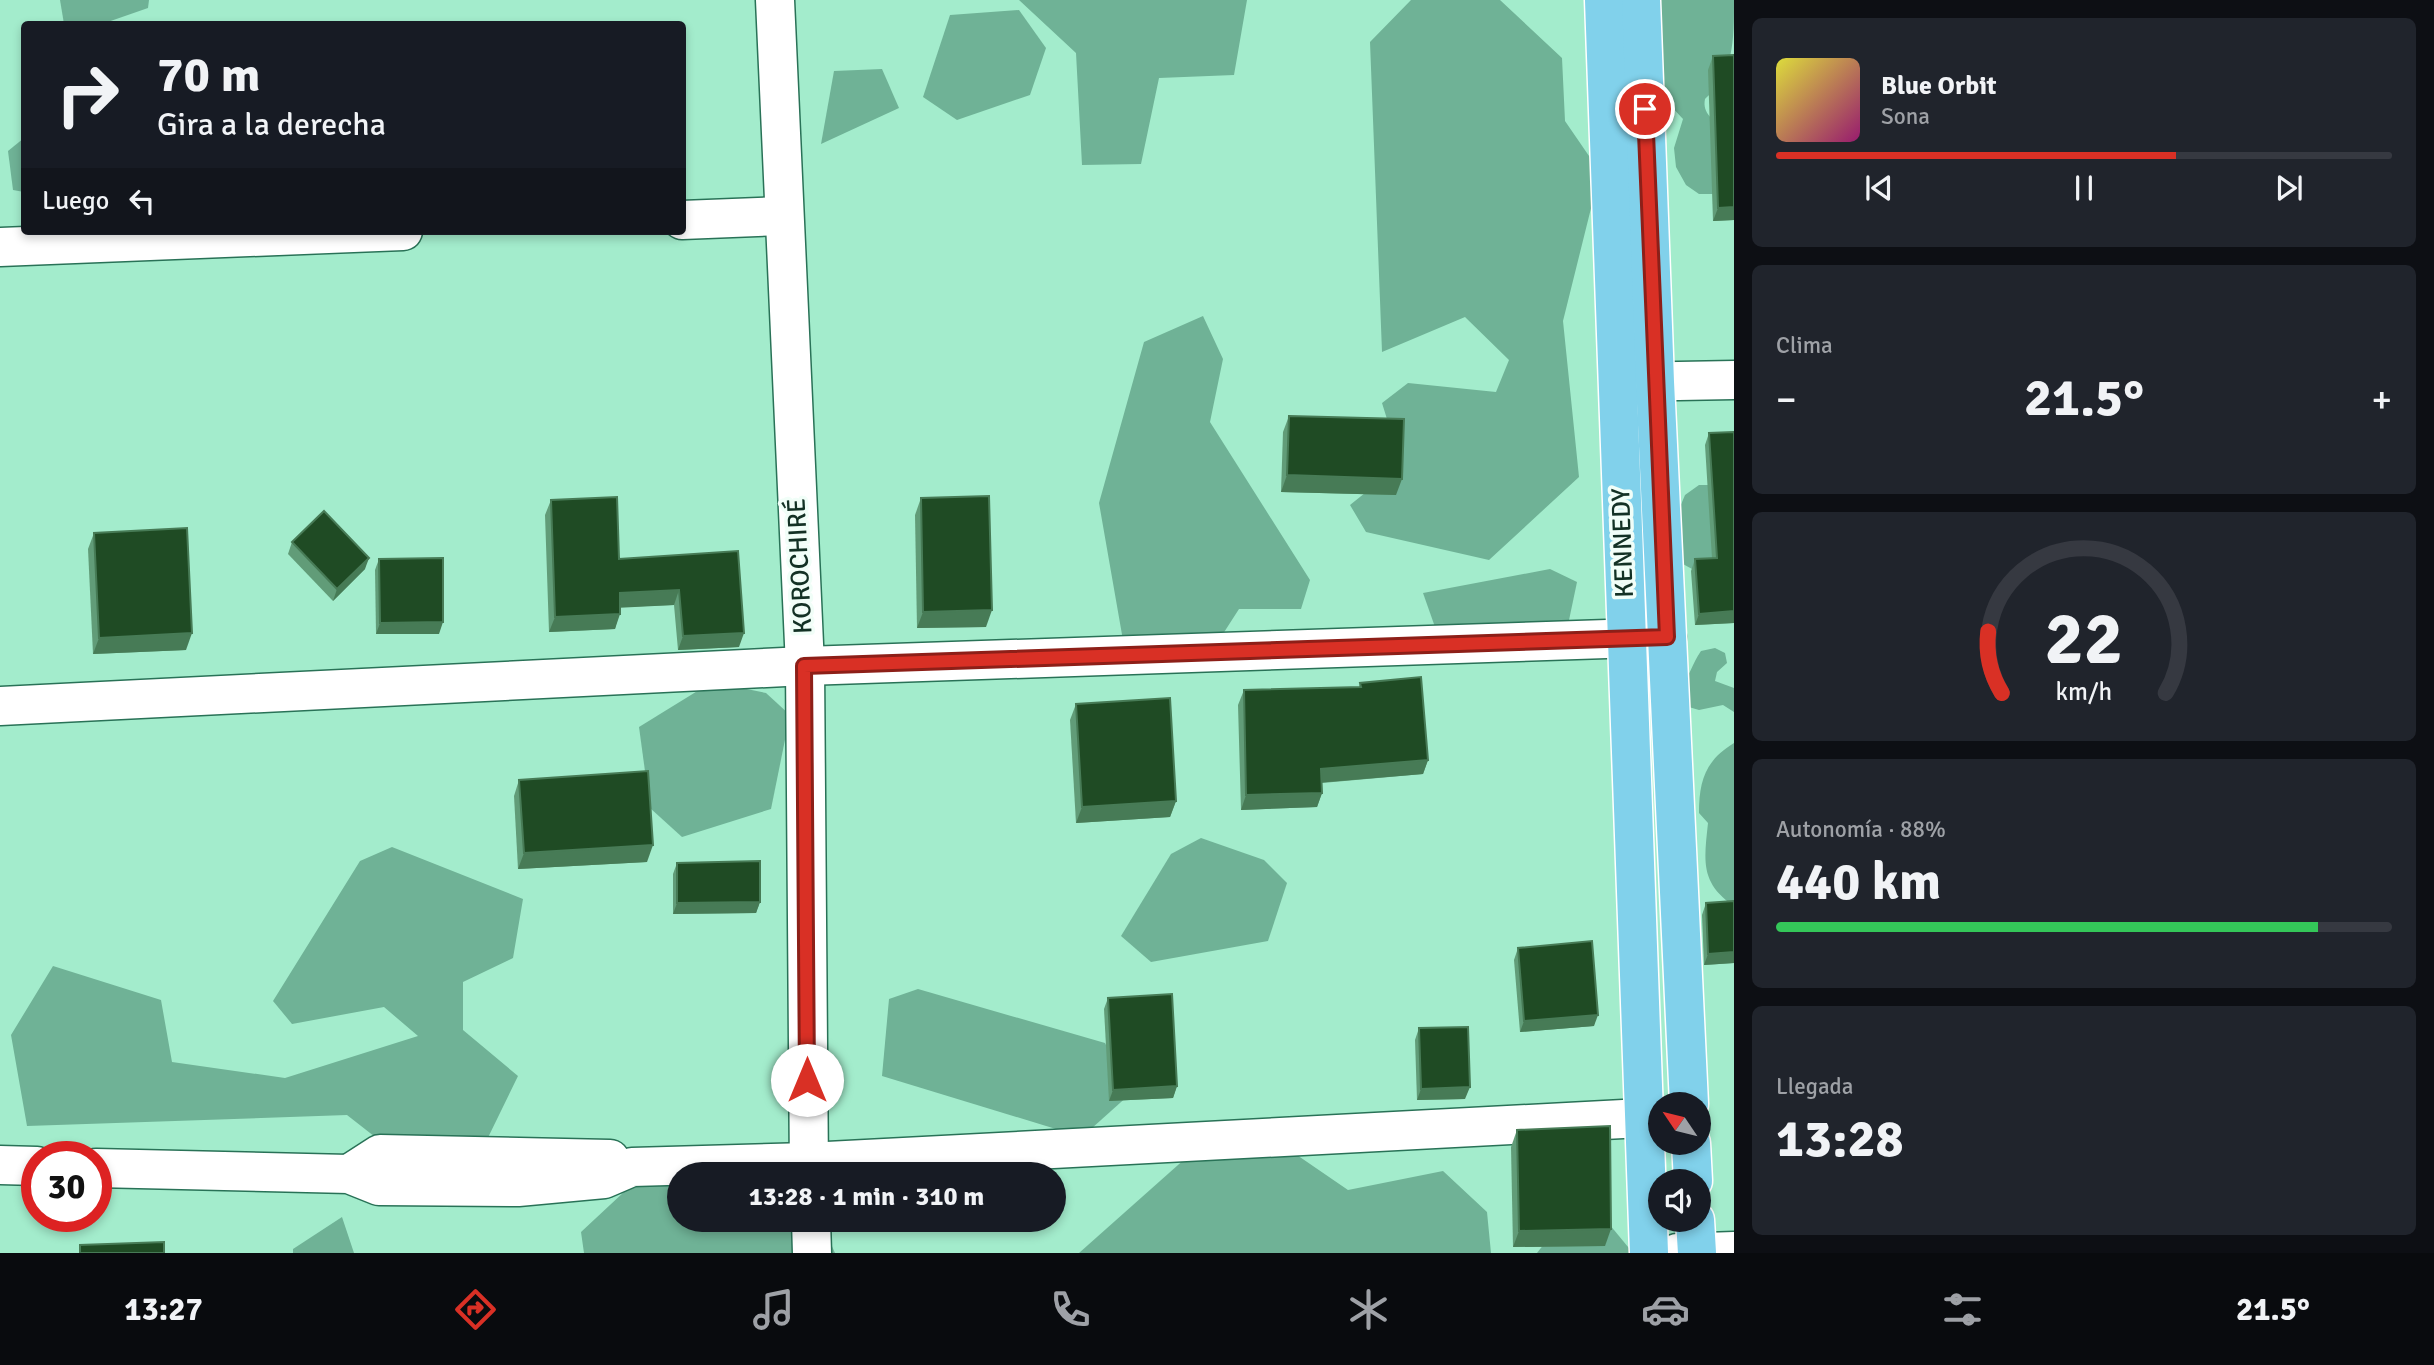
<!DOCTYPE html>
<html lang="es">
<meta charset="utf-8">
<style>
:root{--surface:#171b24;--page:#20242c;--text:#f1f3f6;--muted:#9ea1a6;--line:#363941;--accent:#d93025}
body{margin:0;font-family:Signika,sans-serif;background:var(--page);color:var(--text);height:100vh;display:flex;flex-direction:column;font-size:26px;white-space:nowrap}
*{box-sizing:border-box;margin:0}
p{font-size:23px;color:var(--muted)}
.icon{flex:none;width:38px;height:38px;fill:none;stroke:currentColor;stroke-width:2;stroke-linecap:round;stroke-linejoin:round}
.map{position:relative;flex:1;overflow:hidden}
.drawer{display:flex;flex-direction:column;gap:18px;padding:18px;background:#0d0f14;width:700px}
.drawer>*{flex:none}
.banner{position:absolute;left:21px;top:21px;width:665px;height:214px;border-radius:7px;box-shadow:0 4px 10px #0003;background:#171b24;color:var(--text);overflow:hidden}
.needle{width:46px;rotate:305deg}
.controls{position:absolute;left:1648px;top:1092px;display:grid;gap:14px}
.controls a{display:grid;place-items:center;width:63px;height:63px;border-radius:50%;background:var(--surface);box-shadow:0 4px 10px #0003;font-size:35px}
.speed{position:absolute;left:21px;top:1141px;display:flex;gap:14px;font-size:35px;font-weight:700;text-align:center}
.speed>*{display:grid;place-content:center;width:91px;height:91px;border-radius:50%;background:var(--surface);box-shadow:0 4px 10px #0003;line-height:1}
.speed .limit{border:10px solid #d22;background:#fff;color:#111}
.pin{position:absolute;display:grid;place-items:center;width:60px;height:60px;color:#fff;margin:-30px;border:4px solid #fff;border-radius:50%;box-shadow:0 2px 7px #0007}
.me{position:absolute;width:77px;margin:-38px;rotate:0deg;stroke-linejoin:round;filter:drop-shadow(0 0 5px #0008)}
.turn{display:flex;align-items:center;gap:24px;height:147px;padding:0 21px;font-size:32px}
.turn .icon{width:91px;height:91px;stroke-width:2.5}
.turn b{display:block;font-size:49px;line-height:60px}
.then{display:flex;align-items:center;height:66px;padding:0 21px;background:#0003;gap:14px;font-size:26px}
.big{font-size:52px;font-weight:800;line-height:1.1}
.drawer .widget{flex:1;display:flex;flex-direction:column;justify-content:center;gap:10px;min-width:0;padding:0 24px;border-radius:10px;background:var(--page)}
.drawer .dial{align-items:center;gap:0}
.dial svg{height:182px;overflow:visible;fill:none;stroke:var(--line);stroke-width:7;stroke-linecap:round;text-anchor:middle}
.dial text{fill:var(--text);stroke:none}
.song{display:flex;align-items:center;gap:21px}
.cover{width:84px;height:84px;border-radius:10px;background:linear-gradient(135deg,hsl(60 70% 55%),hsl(320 70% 35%))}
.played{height:7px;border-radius:4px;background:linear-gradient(90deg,var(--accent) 65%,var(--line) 65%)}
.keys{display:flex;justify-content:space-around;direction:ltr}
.heat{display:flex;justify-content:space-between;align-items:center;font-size:38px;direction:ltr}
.charge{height:10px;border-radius:5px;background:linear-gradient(90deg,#34c759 88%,var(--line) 0)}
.trip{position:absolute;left:667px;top:1162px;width:399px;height:70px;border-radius:35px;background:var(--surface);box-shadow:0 4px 10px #0003;font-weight:800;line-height:70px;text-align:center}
.tab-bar{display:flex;height:112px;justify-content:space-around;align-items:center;background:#090b0e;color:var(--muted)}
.tab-bar .icon{width:49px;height:49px}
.tab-bar .active{color:var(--accent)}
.tab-bar b{font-size:32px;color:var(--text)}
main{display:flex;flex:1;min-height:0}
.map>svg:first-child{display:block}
.forest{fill:#6fb296}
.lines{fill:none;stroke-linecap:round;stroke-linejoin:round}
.minor-casing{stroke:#297257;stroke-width:41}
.major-casing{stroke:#fff;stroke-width:41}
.minor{stroke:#fff;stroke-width:38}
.major{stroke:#81d1eb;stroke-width:38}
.wall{fill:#619c78}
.shaded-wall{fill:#477b56}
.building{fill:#1f4b24;stroke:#477b56;stroke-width:2}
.route-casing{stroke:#8d1f18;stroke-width:18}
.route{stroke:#d93025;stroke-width:12}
.labels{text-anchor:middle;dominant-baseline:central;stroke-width:7;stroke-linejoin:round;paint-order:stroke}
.street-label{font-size:26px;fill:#133125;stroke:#f1fef8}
</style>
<main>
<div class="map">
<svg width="1734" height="1253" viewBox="0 0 1734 1253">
<rect width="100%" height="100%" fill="#a3eccc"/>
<!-- forest -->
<g class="forest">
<path d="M 60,0 L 149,0 L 148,8 L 102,24 L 64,24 Z"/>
<path d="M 1019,0 L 1247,0 L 1234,75 L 1159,78 L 1141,164 L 1082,165 L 1076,53 Z"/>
<path d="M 1411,0 L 1500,0 L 1562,58 L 1565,121 L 1600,172 L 1563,321 L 1579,477 L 1489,560 L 1366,532 L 1350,505 L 1401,464 L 1382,403 L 1408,383 L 1496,392 L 1509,360 L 1465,317 L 1382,352 L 1370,42 Z"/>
<path d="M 1647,0 L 1734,0 C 1734,41 1734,73 1705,99 C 1702,114 1714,120 1724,128 L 1720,194 L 1699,194 L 1686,185 L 1676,167 L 1674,148 L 1683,119 L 1654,88 Z"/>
<path d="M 1019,10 L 1046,48 L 1030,95 L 957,120 L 923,97 L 950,15 Z"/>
<path d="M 882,69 L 899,108 L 821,144 L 834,71 Z"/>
<path d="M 24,138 L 24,192 L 13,190 L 8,151 Z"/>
<path d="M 1203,316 L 1223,359 L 1210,422 L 1310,580 L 1301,609 L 1239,609 L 1201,668 L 1124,646 L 1099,503 L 1144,342 Z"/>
<path d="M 1699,485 L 1715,485 L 1734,574 L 1705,576 L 1681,563 L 1680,507 L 1685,495 Z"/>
<path d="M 1550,569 L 1577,582 L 1564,644 L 1501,662 L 1441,644 L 1423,593 Z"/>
<path d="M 1715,648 L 1725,653 L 1727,663 L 1717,672 L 1715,681 L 1734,688 L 1734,712 L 1723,705 L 1699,710 L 1682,705 L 1679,689 C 1690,676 1692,664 1701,651 Z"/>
<path d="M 712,682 L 766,693 L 790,715 L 771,809 L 682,837 L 650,808 L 639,727 Z"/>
<path d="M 1734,743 L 1734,906 C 1700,883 1704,861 1708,823 L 1699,813 C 1699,780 1706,760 1734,743 Z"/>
<path d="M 1201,838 L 1264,860 L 1287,883 L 1268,941 L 1151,962 L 1121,936 L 1171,854 Z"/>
<path d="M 392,847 L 523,899 L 513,958 L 463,982 L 463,1030 L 518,1076 L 457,1201 L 347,1115 L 27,1126 L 11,1035 L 53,966 L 161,1000 L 172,1062 L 285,1078 L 418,1036 L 384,1007 L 292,1024 L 273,1001 L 360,861 Z"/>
<path d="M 918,989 L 1105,1043 L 1130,1094 L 1082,1137 L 882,1076 L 889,999 Z"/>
<path d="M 1196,1149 L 1294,1153 L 1348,1190 L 1443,1171 L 1487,1212 L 1491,1253 L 1079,1253 Z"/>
<path d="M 654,1164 L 679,1174 L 679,1220 L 809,1220 L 826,1233 L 835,1253 L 584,1253 L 581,1232 Z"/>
<path d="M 1569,1212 L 1600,1213 L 1633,1253 L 1537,1253 Z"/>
<path d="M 342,1217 L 354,1253 L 293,1253 L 293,1249 Z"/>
</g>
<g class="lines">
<defs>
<g id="minor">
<path d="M 775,0 L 805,666 L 809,1174"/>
<path d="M 682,220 L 782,216"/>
<path d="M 0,247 L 403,231"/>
<path d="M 1623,382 L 1734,380"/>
<path d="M 0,706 L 805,666 L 1667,637"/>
<path d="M 0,1165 L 37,1166"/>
<path d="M 96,1168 L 349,1174 L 379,1186 L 518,1187 L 604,1179 L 632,1167 L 808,1162 L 1661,1117"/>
<path d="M 349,1174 L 380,1154 L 610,1159"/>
<path d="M 811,1220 L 812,1253"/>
<path d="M 1677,1253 L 1734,1251"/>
</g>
<g id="major">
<path d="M 1604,0 L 1649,1253"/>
<path d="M 1641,0 L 1655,382 L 1689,1104"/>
<path d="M 1691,1143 L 1693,1181"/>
<path d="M 1695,1220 L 1697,1253"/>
</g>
</defs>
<!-- minor casing -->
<use href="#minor" class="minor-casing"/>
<!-- major casing -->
<use href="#major" class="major-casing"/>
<!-- minor -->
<use href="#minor" class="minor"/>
<!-- major -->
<use href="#major" class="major"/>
</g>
<!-- wall -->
<g class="wall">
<path d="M 1713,56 L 1734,220 L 1713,221 L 1708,70 Z"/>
<path d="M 1289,416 L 1396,495 L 1281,492 L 1283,432 Z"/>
<path d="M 1709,433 L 1734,623 L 1695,625 L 1691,571 L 1695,559 L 1712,558 L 1705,445 Z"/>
<path d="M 921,498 L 986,627 L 917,628 L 915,515 Z"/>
<path d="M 551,500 L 619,559 L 738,551 L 739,647 L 678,650 L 674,605 L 620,607 L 615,629 L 549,632 L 545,515 Z"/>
<path d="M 94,533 L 186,650 L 93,654 L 88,549 Z"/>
<path d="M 292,542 L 365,569 L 333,601 L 288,554 Z"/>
<path d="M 379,559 L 439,634 L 376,634 L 375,570 Z"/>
<path d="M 1360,683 L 1428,760 L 1423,774 L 1322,783 L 1322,793 L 1317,807 L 1241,810 L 1238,705 L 1244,690 L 1359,687 Z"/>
<path d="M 1076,704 L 1176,801 L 1170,817 L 1076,823 L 1070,720 Z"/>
<path d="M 519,780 L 647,862 L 518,869 L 514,796 Z"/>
<path d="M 677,863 L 760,902 L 756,913 L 673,914 L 673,874 Z"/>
<path d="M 1734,901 L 1734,963 L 1704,965 L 1702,915 L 1706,903 Z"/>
<path d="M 1518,948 L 1594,1026 L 1520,1032 L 1514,960 Z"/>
<path d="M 1108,998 L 1177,1086 L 1173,1098 L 1109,1101 L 1104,1009 Z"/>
<path d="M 1419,1028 L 1465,1099 L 1417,1100 L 1415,1040 Z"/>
<path d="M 1517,1130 L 1605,1246 L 1513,1247 L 1511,1147 Z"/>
</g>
<!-- shaded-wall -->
<g class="shaded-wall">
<path d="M 1734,207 L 1734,220 L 1713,221 L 1718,208 Z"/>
<path d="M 1287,475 L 1402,479 L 1396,495 L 1281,492 Z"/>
<path d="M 369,558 L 365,569 L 333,601 L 337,589 Z"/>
<path d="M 679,590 L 674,605 L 615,608 L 620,593 Z"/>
<path d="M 992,610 L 986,627 L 917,628 L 923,612 Z"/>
<path d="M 1734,611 L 1734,623 L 1695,625 L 1699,614 Z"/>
<path d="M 620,614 L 615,629 L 549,632 L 555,617 Z"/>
<path d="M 443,622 L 439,634 L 376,634 L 380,623 Z"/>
<path d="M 192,633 L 186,650 L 93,654 L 99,638 Z"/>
<path d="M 744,633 L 739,647 L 678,650 L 683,636 Z"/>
<path d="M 1428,760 L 1423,774 L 1316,783 L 1321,769 Z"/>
<path d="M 1322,793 L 1317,807 L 1241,810 L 1246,795 Z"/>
<path d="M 1176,801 L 1170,817 L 1076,823 L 1082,807 Z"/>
<path d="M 653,845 L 647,862 L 518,869 L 524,853 Z"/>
<path d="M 760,902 L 756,913 L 673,914 L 677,903 Z"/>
<path d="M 1734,952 L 1734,963 L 1704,965 L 1708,954 Z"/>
<path d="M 1598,1015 L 1594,1026 L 1520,1032 L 1524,1021 Z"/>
<path d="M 1177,1086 L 1173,1098 L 1109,1101 L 1113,1090 Z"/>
<path d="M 1470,1087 L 1465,1099 L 1417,1100 L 1421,1089 Z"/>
<path d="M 1611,1229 L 1605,1246 L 1513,1247 L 1519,1231 Z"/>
</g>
<!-- building -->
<g class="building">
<path d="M 1734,55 L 1734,207 L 1718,208 L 1713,56 Z"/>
<path d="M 1289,416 L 1404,419 L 1402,479 L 1287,475 Z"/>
<path d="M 1734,432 L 1734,611 L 1699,614 L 1695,559 L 1717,558 L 1709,433 Z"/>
<path d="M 989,496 L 992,610 L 923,612 L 921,498 Z"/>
<path d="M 617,497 L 619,559 L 738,551 L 744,633 L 683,636 L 679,590 L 620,593 L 620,614 L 555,617 L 551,500 Z"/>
<path d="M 324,511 L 369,558 L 337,589 L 292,542 Z"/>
<path d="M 187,528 L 192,633 L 99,638 L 94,533 Z"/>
<path d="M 443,558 L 443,622 L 380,623 L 379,559 Z"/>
<path d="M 1421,677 L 1428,760 L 1321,769 L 1322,793 L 1246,795 L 1244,690 L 1361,687 L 1360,683 Z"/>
<path d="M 1170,698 L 1176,801 L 1082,807 L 1076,704 Z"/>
<path d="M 648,771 L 653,845 L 524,853 L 519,780 Z"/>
<path d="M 760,861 L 760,902 L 677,903 L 677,863 Z"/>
<path d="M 1734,901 L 1734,952 L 1708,954 L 1706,903 Z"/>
<path d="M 1592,941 L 1598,1015 L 1524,1021 L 1518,948 Z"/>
<path d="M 1172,994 L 1177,1086 L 1113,1090 L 1108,998 Z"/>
<path d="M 1468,1027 L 1470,1087 L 1421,1089 L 1419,1028 Z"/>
<path d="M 1610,1126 L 1611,1229 L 1519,1231 L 1517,1130 Z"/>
<path d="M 164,1242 L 164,1253 L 80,1253 L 80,1245 Z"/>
</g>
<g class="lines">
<defs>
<path id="route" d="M 807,1080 L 804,666 L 1667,637 L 1645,109"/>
</defs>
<!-- route casing -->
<use href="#route" class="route-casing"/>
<!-- route -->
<use href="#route" class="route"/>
</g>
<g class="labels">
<!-- street labels -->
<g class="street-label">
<text transform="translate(1623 543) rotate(-92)">KENNEDY</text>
<text transform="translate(800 566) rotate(-93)">KOROCHIRÉ</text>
</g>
</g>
</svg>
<div class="controls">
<a><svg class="needle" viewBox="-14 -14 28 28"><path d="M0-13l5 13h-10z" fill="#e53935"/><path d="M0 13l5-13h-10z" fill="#9ea1a6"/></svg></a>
<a><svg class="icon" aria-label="sound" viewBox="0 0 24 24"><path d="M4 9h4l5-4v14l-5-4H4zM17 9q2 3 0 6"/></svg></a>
</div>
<div class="speed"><div class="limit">30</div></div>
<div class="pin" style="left:1645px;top:109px;background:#d93025"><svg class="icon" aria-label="arrive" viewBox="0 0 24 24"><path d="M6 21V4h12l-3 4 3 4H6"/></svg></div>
<svg class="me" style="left:807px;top:1080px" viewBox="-20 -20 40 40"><circle r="19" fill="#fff"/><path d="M0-13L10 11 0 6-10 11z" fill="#d93025"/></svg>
<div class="trip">13:28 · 1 min · 310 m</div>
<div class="banner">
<div class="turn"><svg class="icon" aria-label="right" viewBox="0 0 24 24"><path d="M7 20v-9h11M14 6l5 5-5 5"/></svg><div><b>70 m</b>Gira a la derecha</div></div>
<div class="then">Luego<svg class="icon" aria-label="left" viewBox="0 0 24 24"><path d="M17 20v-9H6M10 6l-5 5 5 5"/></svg></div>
</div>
</div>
<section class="drawer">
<div class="widget">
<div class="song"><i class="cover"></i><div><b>Blue Orbit</b><p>Sona</p></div></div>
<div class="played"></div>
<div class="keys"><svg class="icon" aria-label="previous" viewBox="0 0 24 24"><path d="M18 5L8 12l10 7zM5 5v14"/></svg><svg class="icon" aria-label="pause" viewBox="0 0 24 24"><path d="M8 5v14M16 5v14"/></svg><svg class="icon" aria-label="next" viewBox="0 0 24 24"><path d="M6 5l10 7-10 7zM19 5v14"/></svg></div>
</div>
<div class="widget"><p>Clima</p>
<div class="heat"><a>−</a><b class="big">21.5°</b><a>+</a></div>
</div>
<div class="widget dial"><svg viewBox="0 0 100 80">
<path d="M14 69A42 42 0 1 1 86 69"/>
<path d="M14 69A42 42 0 0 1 8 42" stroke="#d93025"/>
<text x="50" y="56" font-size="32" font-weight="700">22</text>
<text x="50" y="72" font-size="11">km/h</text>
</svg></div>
<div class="widget"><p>Autonomía · 88%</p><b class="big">440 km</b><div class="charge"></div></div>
<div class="widget"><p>Llegada</p><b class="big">13:28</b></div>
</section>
</main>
<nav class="tab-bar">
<b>13:27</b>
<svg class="icon active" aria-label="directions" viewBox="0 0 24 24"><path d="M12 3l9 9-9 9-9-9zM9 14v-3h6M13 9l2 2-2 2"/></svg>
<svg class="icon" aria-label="music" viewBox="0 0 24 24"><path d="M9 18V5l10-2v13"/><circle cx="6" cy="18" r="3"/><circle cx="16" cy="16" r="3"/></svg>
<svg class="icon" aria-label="phone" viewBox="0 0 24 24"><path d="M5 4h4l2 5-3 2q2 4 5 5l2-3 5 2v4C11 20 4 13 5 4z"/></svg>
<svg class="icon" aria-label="climate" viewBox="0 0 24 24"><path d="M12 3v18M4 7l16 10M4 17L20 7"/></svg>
<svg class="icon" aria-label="car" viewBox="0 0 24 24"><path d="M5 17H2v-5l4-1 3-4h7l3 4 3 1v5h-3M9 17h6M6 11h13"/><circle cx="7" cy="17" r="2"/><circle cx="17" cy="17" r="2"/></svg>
<svg class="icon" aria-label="filters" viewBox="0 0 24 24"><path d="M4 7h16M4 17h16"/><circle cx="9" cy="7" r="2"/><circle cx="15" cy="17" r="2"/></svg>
<b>21.5°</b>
</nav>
